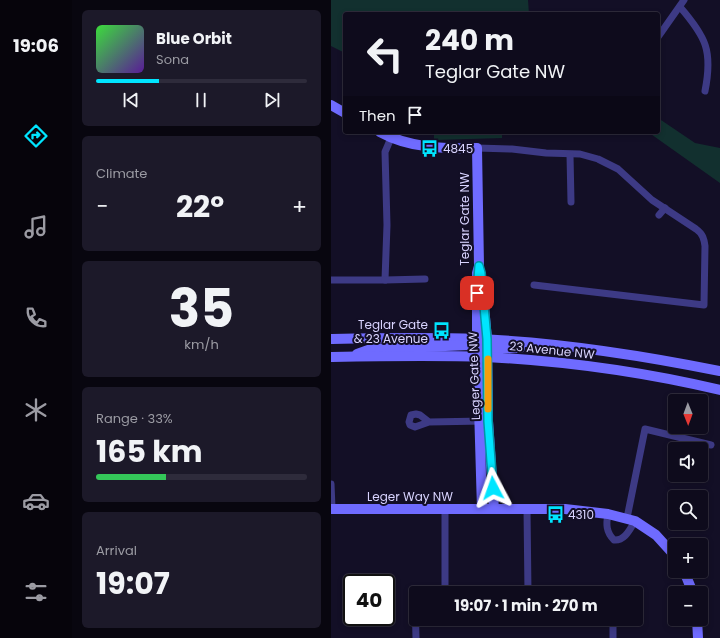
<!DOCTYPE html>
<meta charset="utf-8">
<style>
:root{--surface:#0e0b1c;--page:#1c1929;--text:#f1f3f6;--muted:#9b9ba3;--line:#2e2b3b;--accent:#00e5ff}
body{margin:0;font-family:Poppins,sans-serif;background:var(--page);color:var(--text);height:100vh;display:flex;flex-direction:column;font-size:15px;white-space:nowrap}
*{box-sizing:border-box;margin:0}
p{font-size:13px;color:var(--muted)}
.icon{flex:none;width:22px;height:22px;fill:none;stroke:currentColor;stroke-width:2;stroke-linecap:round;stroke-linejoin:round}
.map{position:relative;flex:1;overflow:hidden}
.panel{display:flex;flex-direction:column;gap:10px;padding:10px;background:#08060f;width:259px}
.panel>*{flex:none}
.guide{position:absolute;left:12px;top:12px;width:317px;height:122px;border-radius:4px;box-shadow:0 2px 6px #0003,0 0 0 1px var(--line);background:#0e0b1c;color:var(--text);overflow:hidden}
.needle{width:26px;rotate:179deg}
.controls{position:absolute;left:337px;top:394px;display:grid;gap:8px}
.controls a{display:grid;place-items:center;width:40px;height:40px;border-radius:4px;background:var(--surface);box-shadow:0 2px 6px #0003,0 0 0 1px var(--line);font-size:20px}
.speed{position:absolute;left:12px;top:574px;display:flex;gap:8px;font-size:20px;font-weight:700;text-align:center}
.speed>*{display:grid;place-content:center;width:52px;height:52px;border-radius:50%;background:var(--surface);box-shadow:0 2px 6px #0003,0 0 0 1px var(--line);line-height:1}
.speed .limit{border:2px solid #111;border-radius:6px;background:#fff;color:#111}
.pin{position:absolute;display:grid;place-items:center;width:34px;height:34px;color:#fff;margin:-17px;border-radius:8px;box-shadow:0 2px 6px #0006}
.me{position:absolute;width:44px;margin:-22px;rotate:356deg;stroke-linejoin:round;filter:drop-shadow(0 0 3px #0008)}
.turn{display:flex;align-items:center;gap:14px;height:84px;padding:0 16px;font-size:18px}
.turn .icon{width:52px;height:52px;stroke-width:2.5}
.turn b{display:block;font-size:28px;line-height:34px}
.then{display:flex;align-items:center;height:38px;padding:0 16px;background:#0003;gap:8px;font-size:15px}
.big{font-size:30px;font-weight:700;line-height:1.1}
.panel .tile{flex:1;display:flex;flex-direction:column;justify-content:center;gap:6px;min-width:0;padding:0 14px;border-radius:6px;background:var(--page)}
.panel .dial{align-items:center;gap:0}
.dial b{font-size:52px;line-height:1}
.song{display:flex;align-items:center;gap:12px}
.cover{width:48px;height:48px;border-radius:6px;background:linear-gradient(135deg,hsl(120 70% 55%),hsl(270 70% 35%))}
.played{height:4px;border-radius:2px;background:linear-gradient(90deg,var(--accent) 30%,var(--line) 30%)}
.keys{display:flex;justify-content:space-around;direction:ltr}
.heat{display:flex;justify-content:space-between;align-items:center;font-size:22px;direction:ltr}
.charge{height:6px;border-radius:3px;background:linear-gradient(90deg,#34c759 33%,var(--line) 0)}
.trip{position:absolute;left:78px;top:586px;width:234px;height:40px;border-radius:4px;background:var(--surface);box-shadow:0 2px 6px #0003,0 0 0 1px var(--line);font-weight:700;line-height:40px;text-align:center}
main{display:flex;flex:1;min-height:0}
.menu{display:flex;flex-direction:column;width:72px;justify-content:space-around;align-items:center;background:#06040b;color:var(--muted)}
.menu .icon{width:28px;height:28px}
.menu .current{color:var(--accent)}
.menu b{font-size:18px;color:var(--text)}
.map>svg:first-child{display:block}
.green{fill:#12302f}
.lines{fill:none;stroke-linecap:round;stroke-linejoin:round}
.street{stroke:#3d3a85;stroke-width:7}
.secondary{stroke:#6f6bff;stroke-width:10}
.route-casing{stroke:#0095a6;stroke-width:10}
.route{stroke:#00e5ff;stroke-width:7}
.slow{stroke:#f59e0b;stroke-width:7}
.labels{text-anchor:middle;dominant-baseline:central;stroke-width:4;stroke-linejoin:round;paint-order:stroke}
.poi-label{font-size:12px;fill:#d9d4ff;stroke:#130f26;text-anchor:start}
.street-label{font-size:12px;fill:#d9d4ff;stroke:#130f26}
</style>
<main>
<nav class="menu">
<b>19:06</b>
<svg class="icon current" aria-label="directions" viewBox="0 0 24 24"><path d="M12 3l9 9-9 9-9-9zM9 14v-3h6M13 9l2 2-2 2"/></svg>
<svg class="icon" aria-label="music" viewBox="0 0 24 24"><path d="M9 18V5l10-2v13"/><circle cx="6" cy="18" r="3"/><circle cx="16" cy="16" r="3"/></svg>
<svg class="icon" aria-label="phone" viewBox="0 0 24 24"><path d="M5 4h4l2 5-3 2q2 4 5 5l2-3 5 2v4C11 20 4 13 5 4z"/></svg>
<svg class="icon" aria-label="climate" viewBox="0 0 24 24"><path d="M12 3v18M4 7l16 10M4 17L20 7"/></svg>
<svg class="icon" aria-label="car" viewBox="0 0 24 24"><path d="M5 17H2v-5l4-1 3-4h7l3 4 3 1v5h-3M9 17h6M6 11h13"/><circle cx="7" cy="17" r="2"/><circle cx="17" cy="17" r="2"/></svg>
<svg class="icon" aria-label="filters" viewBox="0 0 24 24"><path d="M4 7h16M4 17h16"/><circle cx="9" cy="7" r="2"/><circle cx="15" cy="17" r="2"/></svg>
</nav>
<section class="panel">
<div class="tile">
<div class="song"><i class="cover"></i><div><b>Blue Orbit</b><p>Sona</p></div></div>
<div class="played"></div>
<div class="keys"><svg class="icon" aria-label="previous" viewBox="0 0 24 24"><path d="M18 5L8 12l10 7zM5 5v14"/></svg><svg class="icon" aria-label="pause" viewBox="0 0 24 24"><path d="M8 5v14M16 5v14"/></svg><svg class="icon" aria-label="next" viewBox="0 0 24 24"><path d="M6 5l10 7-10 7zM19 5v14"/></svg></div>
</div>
<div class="tile"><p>Climate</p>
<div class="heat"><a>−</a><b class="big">22°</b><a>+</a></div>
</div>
<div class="tile dial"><b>35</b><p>km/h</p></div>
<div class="tile"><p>Range · 33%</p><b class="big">165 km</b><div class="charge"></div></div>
<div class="tile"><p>Arrival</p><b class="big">19:07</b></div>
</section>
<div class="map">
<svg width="389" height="638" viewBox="0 0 389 638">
<rect width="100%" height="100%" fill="#130f26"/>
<!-- green -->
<g class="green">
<path d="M 0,0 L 197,0 L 198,14 L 14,14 L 14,53 L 0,46 Z"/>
<path d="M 327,118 L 364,143 L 389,148 L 389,183 L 317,132 L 327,132 Z"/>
<path d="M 103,132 L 171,132 L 171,138 L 103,140 Z"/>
</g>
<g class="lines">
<!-- street -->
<g class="street">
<path d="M 349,7 C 375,37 382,51 374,91"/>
<path d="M 327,37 L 353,0"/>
<path d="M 146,148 L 181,149 L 215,153 L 249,154 L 267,159 L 287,169 L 321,200 L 365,229 C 372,234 373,239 374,246 L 373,305 L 203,285"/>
<path d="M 239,155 L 240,202"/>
<path d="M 328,215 L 334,208"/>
<path d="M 0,280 L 54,280 L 56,225 L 54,152 L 60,138"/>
<path d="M 54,280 L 94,279"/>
<path d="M 98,422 L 84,427 L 79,425 L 78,422 L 80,415 L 85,414 L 89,415 L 98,422 L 153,421"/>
<path d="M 0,484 L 1,508"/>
<path d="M 196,509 L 197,593"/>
<path d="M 277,514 C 275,524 275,532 283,540 C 294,541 299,529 304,521"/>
<path d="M 296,518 L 314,429 L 380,445"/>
<path d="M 111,593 L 114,589 L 114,509"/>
<path d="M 85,595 L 84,598 L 85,638"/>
<path d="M 192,619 L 195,621 L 199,621 L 202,619"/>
<path d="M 282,619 L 282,638"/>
</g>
<!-- secondary -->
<g class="secondary">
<path d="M 0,105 L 14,113"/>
<path d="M 49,132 C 78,148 113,149 146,148 L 148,266 L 146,273 L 146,339 L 151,509"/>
<path d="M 152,296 L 156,339 L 157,421 L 163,509"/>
<path d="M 0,339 C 49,338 97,337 146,339 C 227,342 309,355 389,371"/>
<path d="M 151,352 L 156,348 L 189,348"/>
<path d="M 26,354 L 40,349 L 139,345"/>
<path d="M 0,357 C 52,356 103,355 155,357 C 233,361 313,372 389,390"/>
<path d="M 0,509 L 234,509 L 277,514 L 304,521 L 325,535 L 344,556"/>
<path d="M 353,571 L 362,593"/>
<path d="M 366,619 L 367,638"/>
</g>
</g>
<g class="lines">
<defs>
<path id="route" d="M 146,293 L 148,266 L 150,273 L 156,339 L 157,421 L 162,488"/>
</defs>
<!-- route casing -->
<use href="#route" class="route-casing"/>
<!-- route -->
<use href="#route" class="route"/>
<!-- slow -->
<path class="slow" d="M 157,359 L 157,409"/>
</g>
<!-- icons -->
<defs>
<symbol id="bus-bare" viewBox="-9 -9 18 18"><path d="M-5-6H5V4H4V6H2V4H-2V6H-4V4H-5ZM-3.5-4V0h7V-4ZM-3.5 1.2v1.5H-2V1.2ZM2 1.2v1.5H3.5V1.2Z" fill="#00e5ff" stroke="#130f26" stroke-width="2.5" paint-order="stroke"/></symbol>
</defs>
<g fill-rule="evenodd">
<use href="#bus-bare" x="86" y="136" width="25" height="25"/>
<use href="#bus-bare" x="98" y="318" width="25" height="25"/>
<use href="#bus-bare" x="212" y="502" width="25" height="25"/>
</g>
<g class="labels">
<!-- poi labels -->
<g class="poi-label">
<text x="112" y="148">4845</text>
<text x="97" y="324" text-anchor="end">Teglar Gate<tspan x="97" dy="14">&amp; 23 Avenue</tspan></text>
<text x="237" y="514">4310</text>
</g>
<!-- street labels -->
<g class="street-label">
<text transform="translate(133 219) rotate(-90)">Teglar Gate NW</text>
<text transform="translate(221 350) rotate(6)">23 Avenue NW</text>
<text transform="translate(143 376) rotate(-92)">Leger Gate NW</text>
<text x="79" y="496">Leger Way NW</text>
</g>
</g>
</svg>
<div class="controls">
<a><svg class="needle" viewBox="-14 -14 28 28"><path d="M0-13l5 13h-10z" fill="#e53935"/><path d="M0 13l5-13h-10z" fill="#9b9ba3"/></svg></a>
<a><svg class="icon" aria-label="sound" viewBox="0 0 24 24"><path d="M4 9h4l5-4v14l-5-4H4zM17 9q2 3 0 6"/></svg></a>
<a><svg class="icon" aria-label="search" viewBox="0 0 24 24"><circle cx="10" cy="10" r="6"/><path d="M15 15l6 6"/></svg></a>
<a>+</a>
<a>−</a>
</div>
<div class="speed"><div class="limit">40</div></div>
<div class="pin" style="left:146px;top:293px;background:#d93025"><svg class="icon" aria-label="arrive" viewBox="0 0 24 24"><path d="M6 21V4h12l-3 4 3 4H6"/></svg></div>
<svg class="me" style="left:162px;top:488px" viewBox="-20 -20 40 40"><path d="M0-17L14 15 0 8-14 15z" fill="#00e5ff" stroke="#fff" stroke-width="4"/></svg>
<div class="trip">19:07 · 1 min · 270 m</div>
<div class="guide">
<div class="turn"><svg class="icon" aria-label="left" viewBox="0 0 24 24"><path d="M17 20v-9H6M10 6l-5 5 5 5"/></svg><div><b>240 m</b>Teglar Gate NW</div></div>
<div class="then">Then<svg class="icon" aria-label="arrive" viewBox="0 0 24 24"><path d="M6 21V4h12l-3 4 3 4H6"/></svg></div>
</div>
</div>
</main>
